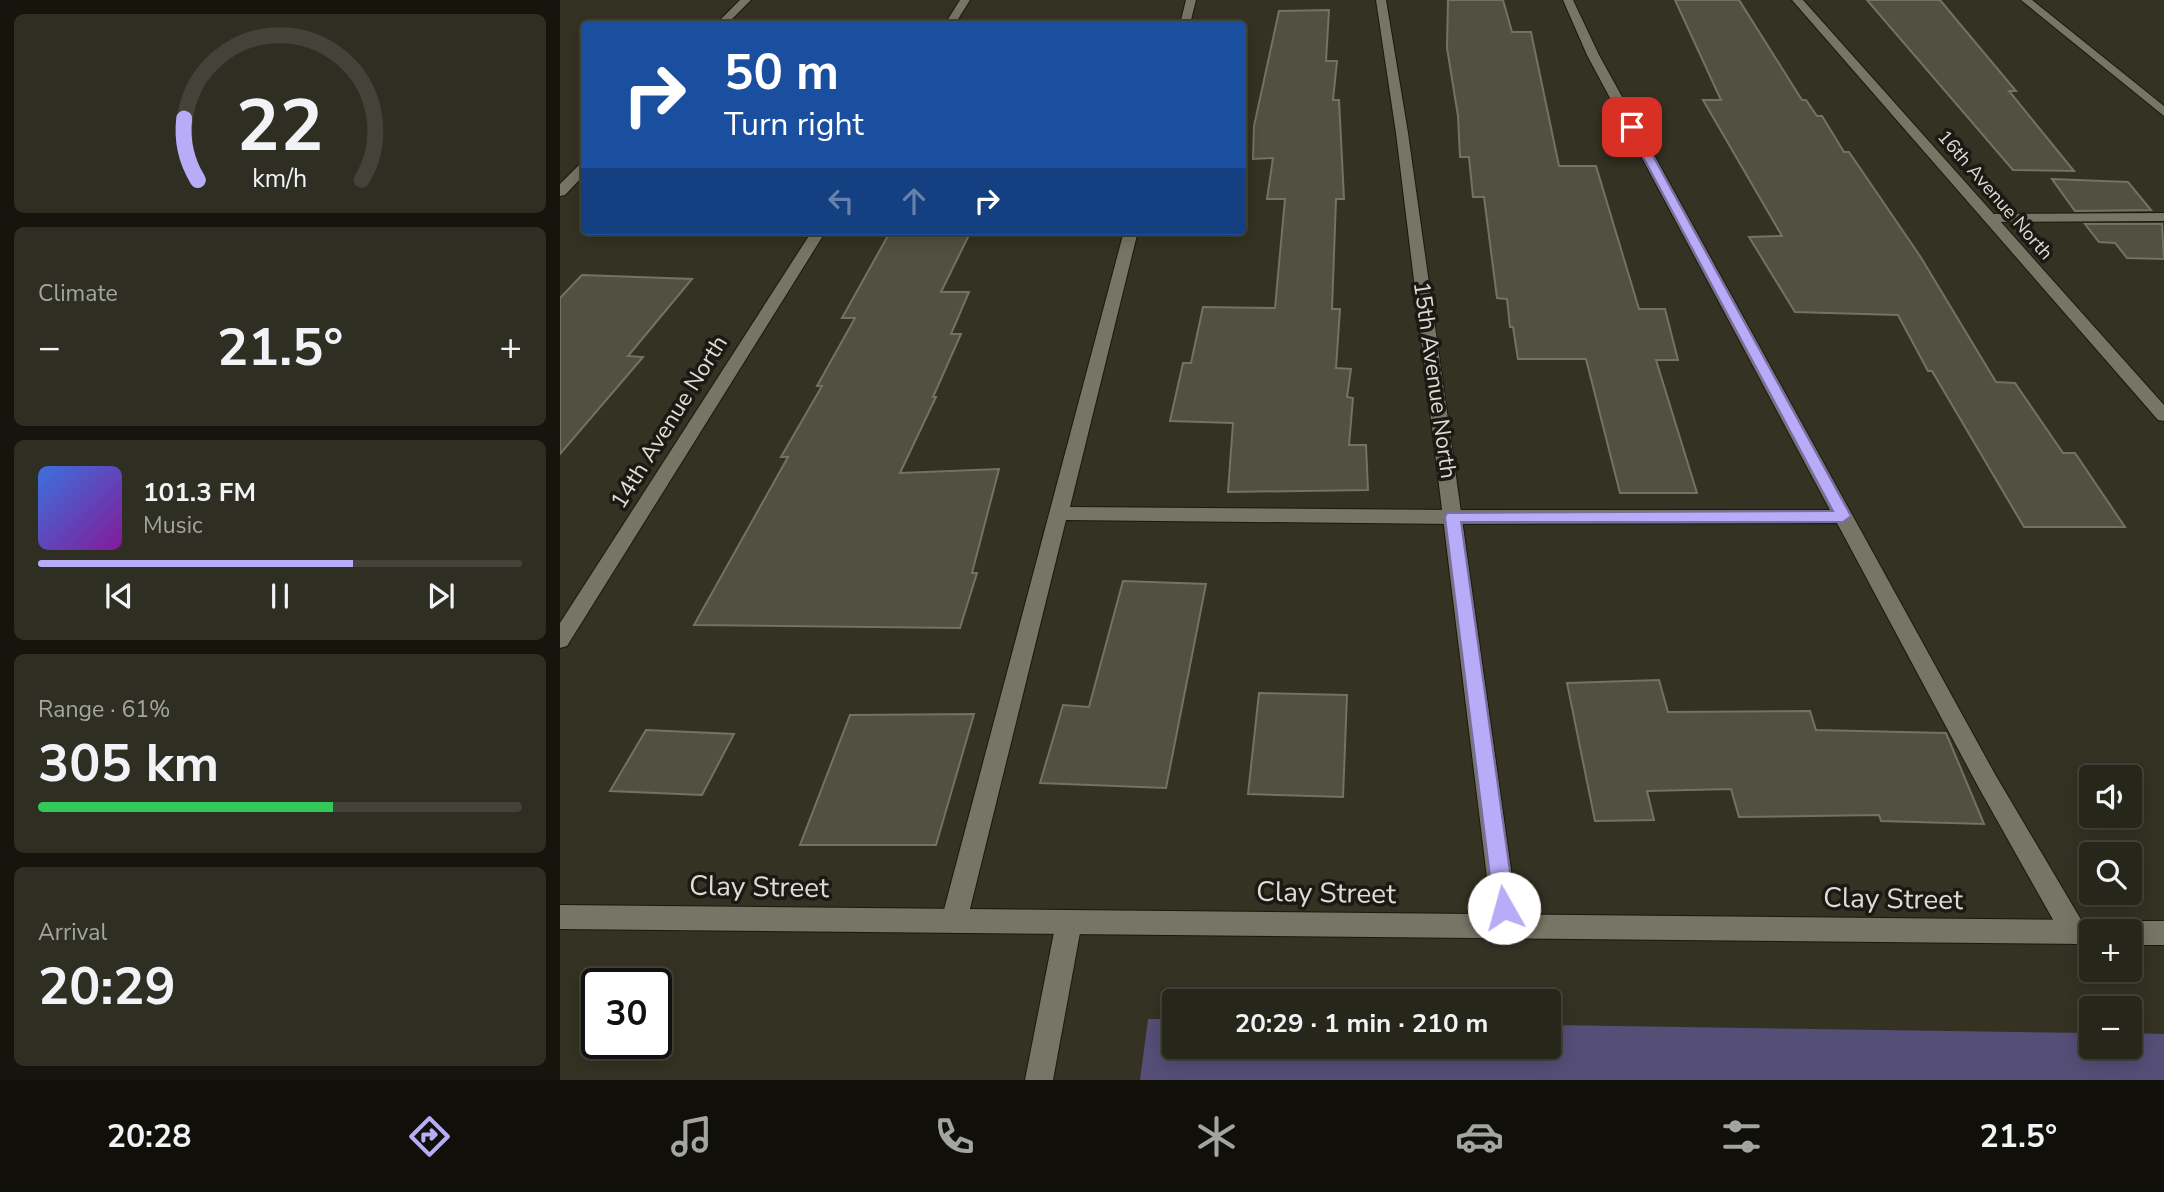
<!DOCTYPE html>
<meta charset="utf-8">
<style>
:root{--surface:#27261a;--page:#2f2e23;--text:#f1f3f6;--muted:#a4a5a2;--line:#434339;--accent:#b8abf7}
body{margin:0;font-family:"Nunito Sans",sans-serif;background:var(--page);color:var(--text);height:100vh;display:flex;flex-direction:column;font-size:26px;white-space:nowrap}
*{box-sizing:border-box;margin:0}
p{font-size:23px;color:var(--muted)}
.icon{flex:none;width:38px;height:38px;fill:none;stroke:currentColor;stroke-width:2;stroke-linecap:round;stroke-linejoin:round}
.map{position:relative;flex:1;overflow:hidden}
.drawer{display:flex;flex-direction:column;gap:14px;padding:14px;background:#15150e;width:560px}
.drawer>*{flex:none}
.guide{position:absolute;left:21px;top:21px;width:665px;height:214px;border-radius:7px;box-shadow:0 4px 18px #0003,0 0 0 2px var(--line);background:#1a4fa0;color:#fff;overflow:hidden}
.buttons{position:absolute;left:1519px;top:765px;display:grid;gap:14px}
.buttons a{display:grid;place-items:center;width:63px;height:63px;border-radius:7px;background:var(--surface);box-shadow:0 4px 18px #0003,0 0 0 2px var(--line);font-size:35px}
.speed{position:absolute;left:21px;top:968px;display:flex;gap:14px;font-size:35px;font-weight:700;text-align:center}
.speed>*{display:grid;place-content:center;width:91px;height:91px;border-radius:50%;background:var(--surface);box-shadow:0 4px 18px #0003,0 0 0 2px var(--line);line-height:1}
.speed .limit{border:4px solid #111;border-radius:10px;background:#fff;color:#111}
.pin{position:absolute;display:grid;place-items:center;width:60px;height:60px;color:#fff;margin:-30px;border-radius:14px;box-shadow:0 4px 10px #0006}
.me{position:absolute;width:77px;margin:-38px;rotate:353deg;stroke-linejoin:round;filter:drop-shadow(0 0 5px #0008)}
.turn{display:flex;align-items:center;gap:24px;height:147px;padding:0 28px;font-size:32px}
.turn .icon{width:91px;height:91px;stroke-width:2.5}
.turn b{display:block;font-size:49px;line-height:60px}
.lanes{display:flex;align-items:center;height:66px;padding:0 28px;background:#0003;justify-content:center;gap:35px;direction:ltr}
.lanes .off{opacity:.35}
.big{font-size:52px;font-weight:700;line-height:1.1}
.drawer .widget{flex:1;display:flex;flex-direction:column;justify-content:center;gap:10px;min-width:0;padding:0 24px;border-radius:10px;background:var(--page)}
.drawer .dial{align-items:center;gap:0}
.dial svg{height:182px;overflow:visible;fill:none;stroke:var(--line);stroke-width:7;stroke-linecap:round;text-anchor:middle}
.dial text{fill:var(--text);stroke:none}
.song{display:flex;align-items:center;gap:21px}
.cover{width:84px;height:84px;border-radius:10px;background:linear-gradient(135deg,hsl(220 70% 55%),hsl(290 70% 35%))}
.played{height:7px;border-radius:4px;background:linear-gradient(90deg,var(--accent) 65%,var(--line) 65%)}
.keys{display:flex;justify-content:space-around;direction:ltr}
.heat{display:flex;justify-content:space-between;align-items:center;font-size:38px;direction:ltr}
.charge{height:10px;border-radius:5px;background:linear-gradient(90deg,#34c759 61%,var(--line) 0)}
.trip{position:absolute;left:602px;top:989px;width:399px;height:70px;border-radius:7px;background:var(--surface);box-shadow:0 4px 18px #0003,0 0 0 2px var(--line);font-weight:700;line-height:70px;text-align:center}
.menu{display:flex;height:112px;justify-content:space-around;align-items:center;background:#100f0a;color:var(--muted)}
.menu .icon{width:49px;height:49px}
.menu .selected{color:var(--accent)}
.menu b{font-size:32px;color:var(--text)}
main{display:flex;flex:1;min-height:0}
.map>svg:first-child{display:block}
.green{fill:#554e77}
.building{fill:#525040;stroke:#747261;stroke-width:2}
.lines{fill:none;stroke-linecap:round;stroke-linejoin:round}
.service-casing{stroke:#1c190c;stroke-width:2}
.minor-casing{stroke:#1c190c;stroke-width:2}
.tertiary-casing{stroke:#1c190c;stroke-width:2}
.service{fill:#777565;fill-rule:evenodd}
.minor{fill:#777565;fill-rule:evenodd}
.tertiary{fill:#777565;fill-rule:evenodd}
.route{fill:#b8abf7;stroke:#786fa1;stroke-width:2}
.labels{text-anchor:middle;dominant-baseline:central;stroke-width:7;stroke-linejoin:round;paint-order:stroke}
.far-street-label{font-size:19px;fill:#dddcd3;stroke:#1a1913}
.street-label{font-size:23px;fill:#dddcd3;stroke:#1a1913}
.near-street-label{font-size:28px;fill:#dddcd3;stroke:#1a1913}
</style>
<main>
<section class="drawer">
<div class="widget dial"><svg viewBox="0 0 100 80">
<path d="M14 69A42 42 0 1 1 86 69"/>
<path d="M14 69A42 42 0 0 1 8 42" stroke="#b8abf7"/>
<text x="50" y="56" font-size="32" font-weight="700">22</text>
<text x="50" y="72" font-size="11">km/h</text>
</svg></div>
<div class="widget"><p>Climate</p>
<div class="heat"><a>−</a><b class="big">21.5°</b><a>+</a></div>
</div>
<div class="widget">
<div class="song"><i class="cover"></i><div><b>101.3 FM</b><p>Music</p></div></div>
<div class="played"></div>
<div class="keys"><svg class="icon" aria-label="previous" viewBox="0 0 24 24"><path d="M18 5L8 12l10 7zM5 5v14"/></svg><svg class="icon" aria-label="pause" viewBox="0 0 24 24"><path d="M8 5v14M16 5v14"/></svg><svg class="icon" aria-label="next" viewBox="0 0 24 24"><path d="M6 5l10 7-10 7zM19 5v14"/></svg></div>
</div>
<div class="widget"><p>Range · 61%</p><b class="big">305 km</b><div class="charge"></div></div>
<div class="widget"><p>Arrival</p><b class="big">20:29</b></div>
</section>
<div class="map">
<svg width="1604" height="1080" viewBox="0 0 1604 1080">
<rect width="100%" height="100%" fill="#343223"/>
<!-- green -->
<path class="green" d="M 588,1019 L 614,1019 L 614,1046 L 989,1046 L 989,1025 L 1531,1033 L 1531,1046 L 1570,1046 L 1570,1033 L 1604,1034 L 1604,1080 L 580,1080 Z"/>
<!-- building -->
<g class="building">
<path d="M 888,0 L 943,0 L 952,32 L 971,32 L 999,166 L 1036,166 L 1079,309 L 1105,309 L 1118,360 L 1096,360 L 1137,493 L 1060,493 L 1026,359 L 958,359 L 953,327 L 950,327 L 947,299 L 937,298 L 924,197 L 913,197 L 909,157 L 900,157 L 898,116 L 887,48 Z"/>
<path d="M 1115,0 L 1179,0 L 1242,100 L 1246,100 L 1257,116 L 1262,116 L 1284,152 L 1289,152 L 1360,256 L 1436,382 L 1455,383 L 1503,453 L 1515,453 L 1565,527 L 1464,527 L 1372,371 L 1368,371 L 1338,315 L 1235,312 L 1189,237 L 1222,236 L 1143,100 L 1161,100 Z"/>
<path d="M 1307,0 L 1380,0 L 1456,91 L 1449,91 L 1514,171 L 1453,170 Z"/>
<path d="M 769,10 L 766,61 L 777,61 L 773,100 L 779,100 L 784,199 L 776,199 L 772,309 L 780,309 L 776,368 L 791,369 L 787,397 L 793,398 L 789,445 L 806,445 L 808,490 L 668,492 L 673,423 L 610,421 L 623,363 L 631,363 L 643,307 L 715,308 L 725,199 L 707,199 L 713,158 L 693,159 L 694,126 L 719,11 Z"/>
<path d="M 1492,179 L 1568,182 L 1591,210 L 1515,211 Z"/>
<path d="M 1525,224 L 1602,224 L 1604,259 L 1567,258 L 1555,243 L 1539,242 Z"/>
<path d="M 330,232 L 410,233 L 381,292 L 409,292 L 391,334 L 401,334 L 373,397 L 376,397 L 340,473 L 439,469 L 412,573 L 417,573 L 400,628 L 134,625 L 228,457 L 221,457 L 262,386 L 257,386 L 295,318 L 282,318 Z"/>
<path d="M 22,275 L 132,279 L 68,356 L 83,357 L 0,454 L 0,298 Z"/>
<path d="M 563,581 L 646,584 L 606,788 L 480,783 L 503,705 L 529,707 Z"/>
<path d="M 1099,680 L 1108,712 L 1250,711 L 1256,730 L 1386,733 L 1424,824 L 1321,821 L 1319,815 L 1179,817 L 1171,789 L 1087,791 L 1094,820 L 1035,821 L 1007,683 Z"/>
<path d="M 699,693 L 787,695 L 783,797 L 688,794 Z"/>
<path d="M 414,714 L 376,845 L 240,845 L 290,715 Z"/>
<path d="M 86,730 L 174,734 L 142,795 L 50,791 Z"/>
</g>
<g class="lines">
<defs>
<g id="service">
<path d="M 180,0 L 191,0 L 167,24 L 156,24 Z"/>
<path d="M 626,0 L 636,0 L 630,24 L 620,24 Z"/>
<path d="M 1003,0 L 1013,0 L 1039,55 L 1436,776 L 1523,923 L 1527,932 L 1523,941 L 1514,944 L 1505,941 L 1420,790 L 1277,523 L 893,524 L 506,520 L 407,921 L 403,930 L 394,933 L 385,930 L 381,921 L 564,231 L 578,231 L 510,507 L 893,510 L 1270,510 L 1027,55 Z"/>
<path d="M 1461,0 L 1472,0 L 1604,106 L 1604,116 Z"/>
<path d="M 24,164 L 24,175 L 5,195 L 0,196 L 0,184 L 19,165 Z"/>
<path d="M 1604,213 L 1604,221 L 1429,222 L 1422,218 L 1429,214 Z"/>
</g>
<g id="minor">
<path d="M 400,0 L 410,0 L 395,24 L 385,24 Z"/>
<path d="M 816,0 L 826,0 L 848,133 L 959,927 L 955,936 L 946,939 L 937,936 L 933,927 L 836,133 Z"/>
<path d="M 1232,0 L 1243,0 L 1604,405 L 1604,421 L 1598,420 Z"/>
<path d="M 252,231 L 266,231 L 7,646 L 0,648 L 0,623 Z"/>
<path d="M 509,910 L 518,913 L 522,922 L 493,1080 L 465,1080 L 496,922 L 500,913 Z"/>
</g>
<g id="tertiary">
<path d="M 0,905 L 1531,920 L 1540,923 L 1543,931 L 1531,931 L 1531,944 L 0,929 Z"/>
<path d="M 1570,921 L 1604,921 L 1604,945 L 1570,945 L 1570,931 L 1558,931 L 1561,924 Z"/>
</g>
</defs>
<!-- service casing -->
<use href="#service" class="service-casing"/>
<!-- minor casing -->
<use href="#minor" class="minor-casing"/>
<!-- tertiary casing -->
<use href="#tertiary" class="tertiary-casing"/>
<!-- service -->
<use href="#service" class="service"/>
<!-- minor -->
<use href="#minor" class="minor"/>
<!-- tertiary -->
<use href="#tertiary" class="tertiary"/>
</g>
<!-- route -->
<path class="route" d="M 1072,124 L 1077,127 L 1291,516 L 1283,522 L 901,522 L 955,908 L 952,915 L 944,918 L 937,915 L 934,908 L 885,517 L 887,513 L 1273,511 L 1067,127 Z"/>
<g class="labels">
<!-- far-street labels -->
<g class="far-street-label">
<text transform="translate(1435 195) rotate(49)">16th Avenue North</text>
</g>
<!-- street labels -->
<g class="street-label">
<text transform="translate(875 380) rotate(82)">15th Avenue North</text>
<text transform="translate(109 422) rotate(-58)">14th Avenue North</text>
</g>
<!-- near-street labels -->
<g class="near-street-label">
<text transform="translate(199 887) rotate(1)">Clay Street</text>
<text transform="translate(766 893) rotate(1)">Clay Street</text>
<text transform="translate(1333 899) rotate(1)">Clay Street</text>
</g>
</g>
</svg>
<div class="buttons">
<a><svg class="icon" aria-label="sound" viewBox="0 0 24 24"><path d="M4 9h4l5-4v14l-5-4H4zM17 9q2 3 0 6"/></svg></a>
<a><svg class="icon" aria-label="search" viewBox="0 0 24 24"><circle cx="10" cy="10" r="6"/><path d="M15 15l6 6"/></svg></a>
<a>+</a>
<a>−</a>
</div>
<div class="speed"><div class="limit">30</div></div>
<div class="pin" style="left:1072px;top:127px;background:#d93025"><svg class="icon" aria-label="arrive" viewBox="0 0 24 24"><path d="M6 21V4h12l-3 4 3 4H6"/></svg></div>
<svg class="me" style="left:944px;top:908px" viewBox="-20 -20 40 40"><circle r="19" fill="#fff"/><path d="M0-13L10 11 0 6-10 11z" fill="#b8abf7"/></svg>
<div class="trip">20:29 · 1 min · 210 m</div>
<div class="guide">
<div class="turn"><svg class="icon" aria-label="right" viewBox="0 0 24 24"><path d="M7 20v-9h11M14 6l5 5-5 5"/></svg><div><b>50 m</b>Turn right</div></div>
<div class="lanes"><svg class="icon off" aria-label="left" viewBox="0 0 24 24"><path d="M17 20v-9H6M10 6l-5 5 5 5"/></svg><svg class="icon off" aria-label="ahead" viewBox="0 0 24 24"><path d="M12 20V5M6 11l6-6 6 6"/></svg><svg class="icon" aria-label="right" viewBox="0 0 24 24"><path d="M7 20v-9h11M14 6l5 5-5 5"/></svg></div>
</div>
</div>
</main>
<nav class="menu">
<b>20:28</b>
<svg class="icon selected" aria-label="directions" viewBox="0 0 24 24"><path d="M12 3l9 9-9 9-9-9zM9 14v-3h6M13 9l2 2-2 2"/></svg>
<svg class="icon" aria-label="music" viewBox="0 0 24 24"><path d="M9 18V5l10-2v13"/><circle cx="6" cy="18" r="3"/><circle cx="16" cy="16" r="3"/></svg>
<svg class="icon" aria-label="phone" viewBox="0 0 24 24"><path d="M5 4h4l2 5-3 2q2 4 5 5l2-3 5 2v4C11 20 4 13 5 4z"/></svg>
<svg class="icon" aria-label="climate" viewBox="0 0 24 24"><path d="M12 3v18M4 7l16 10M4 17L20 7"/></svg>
<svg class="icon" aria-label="car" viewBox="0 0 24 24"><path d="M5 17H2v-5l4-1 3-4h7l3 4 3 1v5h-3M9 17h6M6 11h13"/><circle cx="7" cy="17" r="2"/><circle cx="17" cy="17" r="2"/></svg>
<svg class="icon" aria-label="filters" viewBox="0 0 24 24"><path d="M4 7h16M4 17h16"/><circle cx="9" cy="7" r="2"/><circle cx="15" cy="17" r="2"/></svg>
<b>21.5°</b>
</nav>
